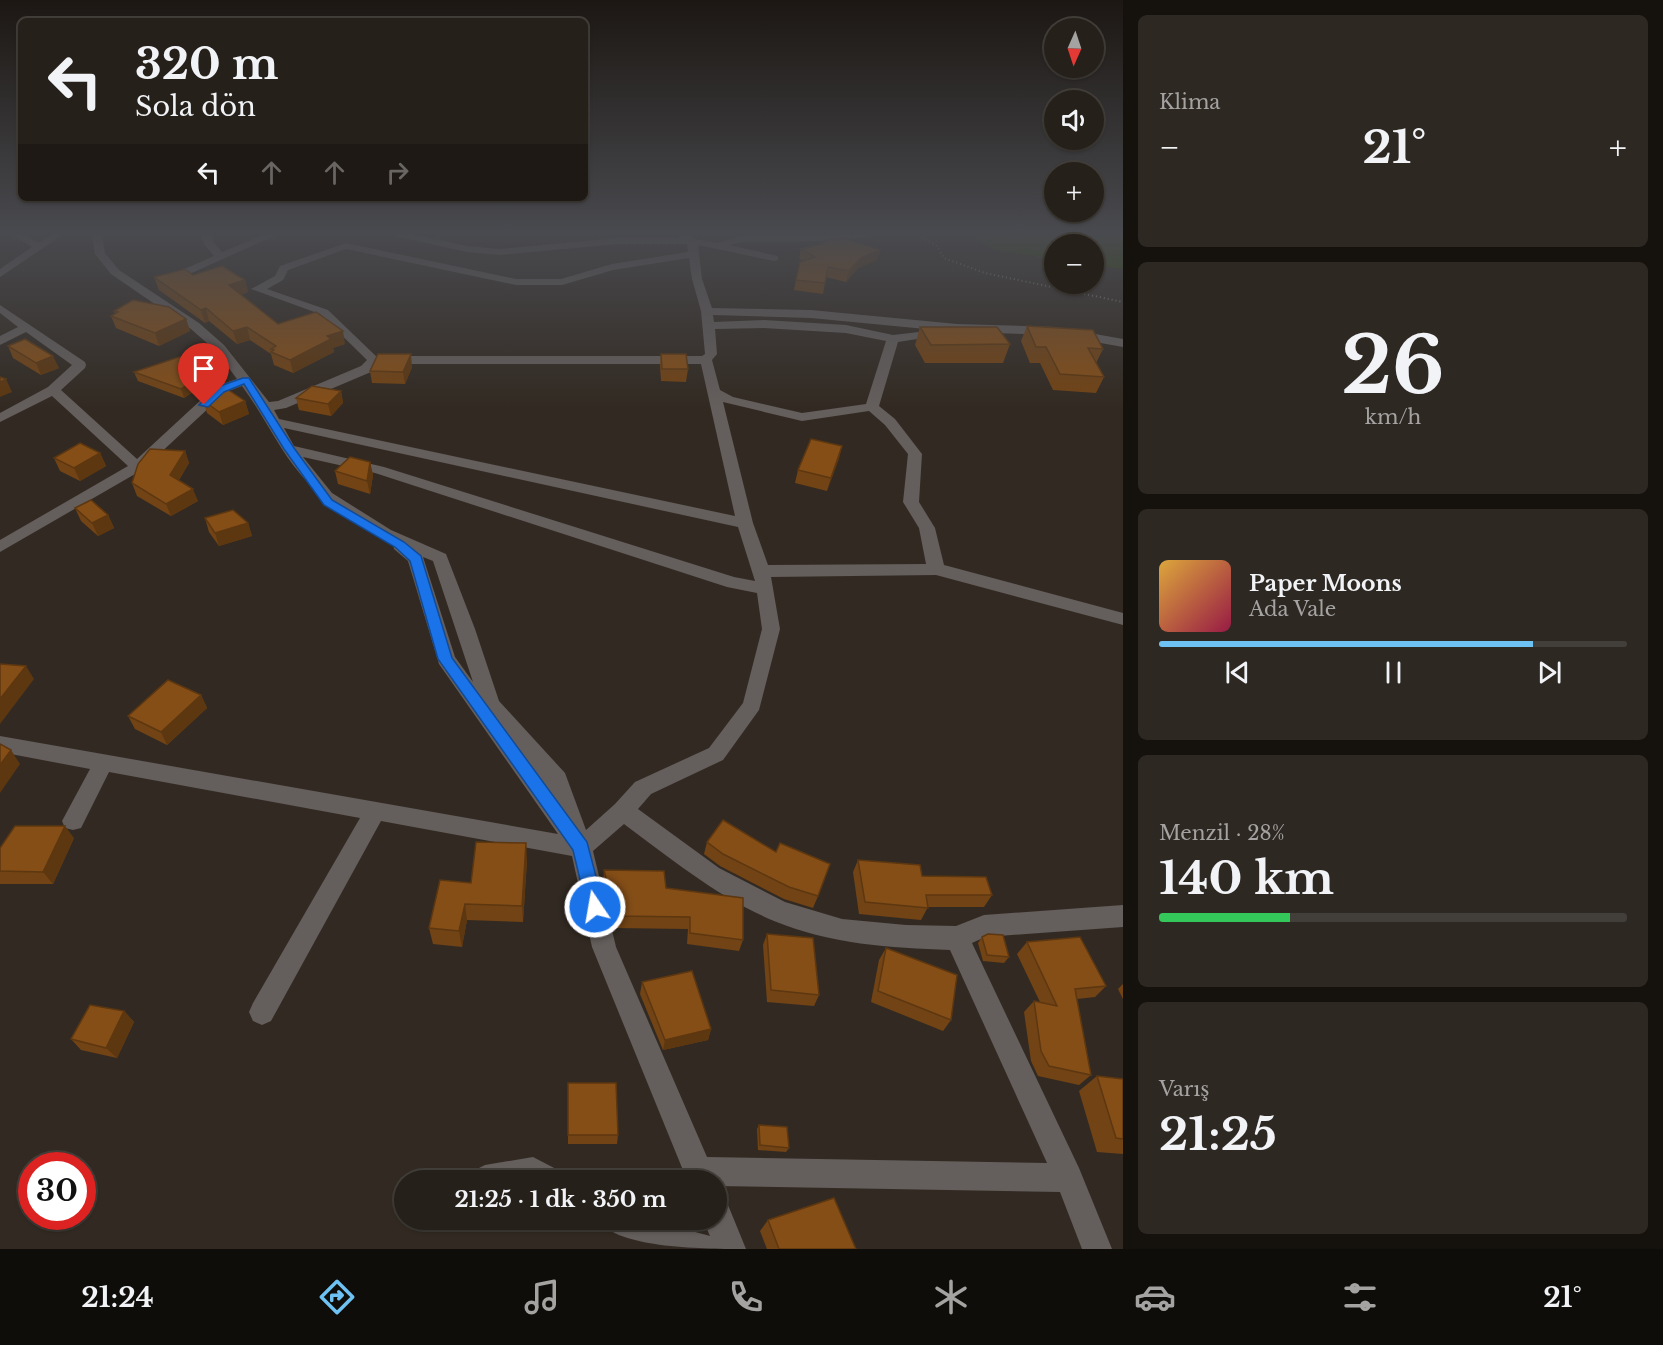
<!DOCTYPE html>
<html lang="tr">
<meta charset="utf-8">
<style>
:root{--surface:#26201a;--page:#2e2823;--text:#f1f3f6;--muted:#a4a3a2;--line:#423e39;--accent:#6ec2f3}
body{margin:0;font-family:"Libre Baskerville",serif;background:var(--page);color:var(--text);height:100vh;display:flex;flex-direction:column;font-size:22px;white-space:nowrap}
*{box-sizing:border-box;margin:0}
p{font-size:20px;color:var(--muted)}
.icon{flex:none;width:33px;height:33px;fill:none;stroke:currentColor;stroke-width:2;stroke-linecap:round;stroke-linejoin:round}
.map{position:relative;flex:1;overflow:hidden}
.sheet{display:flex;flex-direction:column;gap:15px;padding:15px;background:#15120e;width:540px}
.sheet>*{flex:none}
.hud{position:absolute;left:18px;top:18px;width:570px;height:183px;border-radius:9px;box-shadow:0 2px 4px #0004,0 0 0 2px var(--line);background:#26201a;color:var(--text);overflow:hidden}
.needle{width:39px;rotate:183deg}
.buttons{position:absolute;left:1044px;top:18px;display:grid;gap:12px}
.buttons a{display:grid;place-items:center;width:60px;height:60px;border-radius:50%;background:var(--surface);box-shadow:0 2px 4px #0004,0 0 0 2px var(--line);font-size:30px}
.speed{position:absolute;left:18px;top:1152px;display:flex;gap:12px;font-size:30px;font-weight:700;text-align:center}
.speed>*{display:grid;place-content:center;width:78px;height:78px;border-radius:50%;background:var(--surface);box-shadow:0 2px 4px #0004,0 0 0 2px var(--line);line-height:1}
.speed .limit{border:9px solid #d22;background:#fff;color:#111}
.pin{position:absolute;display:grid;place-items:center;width:51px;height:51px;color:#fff;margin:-62px -26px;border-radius:50% 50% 50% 0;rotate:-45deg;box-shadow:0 0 6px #0007}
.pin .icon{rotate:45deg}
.me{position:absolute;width:66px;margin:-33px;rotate:348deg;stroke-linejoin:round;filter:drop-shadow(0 0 4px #0008)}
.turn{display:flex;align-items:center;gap:21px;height:126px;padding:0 18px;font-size:27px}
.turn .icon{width:78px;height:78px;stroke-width:2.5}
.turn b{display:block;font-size:42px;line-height:51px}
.lanes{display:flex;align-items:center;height:57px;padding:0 18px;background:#0003;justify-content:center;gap:30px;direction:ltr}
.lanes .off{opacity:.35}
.big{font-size:45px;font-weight:700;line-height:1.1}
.sheet .widget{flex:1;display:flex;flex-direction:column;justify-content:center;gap:9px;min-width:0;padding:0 21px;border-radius:9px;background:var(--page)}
.sheet .dial{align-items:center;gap:0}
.dial b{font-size:78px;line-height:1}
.song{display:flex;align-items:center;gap:18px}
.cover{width:72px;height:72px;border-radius:9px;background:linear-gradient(135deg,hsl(40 70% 55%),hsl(340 70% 35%))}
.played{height:6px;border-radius:3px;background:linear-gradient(90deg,var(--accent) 80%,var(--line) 80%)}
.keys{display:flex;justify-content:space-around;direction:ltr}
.heat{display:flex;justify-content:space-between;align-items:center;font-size:33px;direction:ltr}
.charge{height:9px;border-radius:4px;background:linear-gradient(90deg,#34c759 28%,var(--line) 0)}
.trip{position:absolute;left:394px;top:1170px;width:333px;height:60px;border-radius:30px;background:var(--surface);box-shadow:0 2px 4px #0004,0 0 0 2px var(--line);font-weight:700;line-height:60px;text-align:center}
.dock{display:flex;height:96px;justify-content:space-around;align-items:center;background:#0f0d0a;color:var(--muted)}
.dock .icon{width:42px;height:42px}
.dock .active{color:var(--accent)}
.dock b{font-size:27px;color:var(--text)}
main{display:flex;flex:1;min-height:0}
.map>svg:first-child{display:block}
.green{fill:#2d4600}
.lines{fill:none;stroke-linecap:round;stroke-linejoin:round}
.path{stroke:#8c867f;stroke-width:2;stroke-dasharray:1 3;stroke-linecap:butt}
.minor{fill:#645e5c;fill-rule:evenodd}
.wall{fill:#724314}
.shaded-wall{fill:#5d3710}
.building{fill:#854e17;stroke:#5d3710;stroke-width:1.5}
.route{fill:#1a73e8;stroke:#114b97;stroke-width:1.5}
</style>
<main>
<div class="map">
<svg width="1123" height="1249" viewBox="0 0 1123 1249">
<rect width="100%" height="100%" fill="#322a22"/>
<!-- green -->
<path class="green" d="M 970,234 L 1123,234 L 1123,269 L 1094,265 L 1094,244 L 1054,244 L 1054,259 L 994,250 Z"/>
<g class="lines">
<!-- path -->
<g class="path">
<path d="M 915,234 L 936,245 L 944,258 L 985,273 L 1123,302"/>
<path d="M 1056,234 L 1061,236 L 1106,234"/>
</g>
<!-- minor -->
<g class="minor">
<path d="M 11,234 L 23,234 L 39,243 L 53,234 L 64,234 L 0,277 L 0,269 L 32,247 Z"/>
<path d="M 92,234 L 102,234 L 105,253 L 119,270 L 199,323 L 224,345 L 269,402 L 278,401 L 361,366 L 367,360 L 320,314 L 251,289 L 275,276 L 280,266 L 346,243 L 516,279 L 561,279 L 612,264 L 688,252 L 687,244 L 617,244 L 500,255 L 467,252 L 395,236 L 394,234 L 411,234 L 467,246 L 500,249 L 617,238 L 682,238 L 678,234 L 689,234 L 695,239 L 717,243 L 742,236 L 872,234 L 867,237 L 824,241 L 742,242 L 729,245 L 778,256 L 778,260 L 774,261 L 698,245 L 702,279 L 712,308 L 811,310 L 957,324 L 1056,327 L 1123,339 L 1123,347 L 1056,335 L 957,332 L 811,318 L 713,315 L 714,322 L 764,320 L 846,325 L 893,335 L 936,330 L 936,336 L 898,342 L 879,406 L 895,419 L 922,454 L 919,502 L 935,528 L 944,565 L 1123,613 L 1123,625 L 936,575 L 771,577 L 780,629 L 759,710 L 723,760 L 651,794 L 638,809 L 719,868 L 785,902 L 842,919 L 906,925 L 956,926 L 984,915 L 1123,905 L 1123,927 L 985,937 L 972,943 L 1079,1168 L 1112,1249 L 1082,1249 L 1060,1192 L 717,1186 L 717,1180 L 687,1180 L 592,947 L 572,856 L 381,821 L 271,1021 L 262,1025 L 253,1021 L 249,1012 L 253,1003 L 360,818 L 109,772 L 81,828 L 73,830 L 65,828 L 62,821 L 90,769 L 0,752 L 0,736 L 558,834 L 439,664 L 408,561 L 394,549 L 393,544 C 348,524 308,490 282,449 C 268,427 257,406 242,386 L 226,392 L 142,470 L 0,552 L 0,540 L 128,466 L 52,396 L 0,422 L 0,413 L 48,387 L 72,365 L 26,332 L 0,345 L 0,336 L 18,327 L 0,313 L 0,305 L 85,362 L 86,365 L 85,368 L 61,390 L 137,459 L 216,386 L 237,379 L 216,351 L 191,329 L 111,274 L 95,254 ZM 346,249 L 516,285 L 562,285 L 613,270 L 689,258 L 692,279 L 701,311 L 705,354 L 702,356 L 387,356 L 381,360 L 387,364 L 701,364 L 735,516 L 279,419 L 274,410 L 286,408 L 371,372 L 380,360 L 328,310 L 267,289 L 283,280 L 288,270 ZM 764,328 L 846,333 L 886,341 L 866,404 L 802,413 L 733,397 L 720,390 L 712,360 L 717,354 L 715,329 ZM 723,402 L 802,421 L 869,411 L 885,425 L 908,454 L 903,502 L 919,528 L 926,564 L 768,565 L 753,523 ZM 284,428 L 738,527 L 755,581 L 734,577 L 384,467 L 294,446 ZM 303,457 L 375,473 L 727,587 L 757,593 L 762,629 L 743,703 L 709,748 L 635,782 L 615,804 L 586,830 L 565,773 L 499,701 L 475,629 L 446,554 L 391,530 L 332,493 ZM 423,557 L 433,561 L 473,682 L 455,657 ZM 624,824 C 671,859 719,898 774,921 C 830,944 890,948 950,950 L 1047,1163 L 707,1157 L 616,947 L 593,851 Z"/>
<path d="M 201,234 L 211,234 L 214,243 L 222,252 L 266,234 L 278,234 L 172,282 L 164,282 L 164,278 L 214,256 L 204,244 Z"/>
<path d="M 533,1157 L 558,1170 L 562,1180 L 470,1180 L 475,1170 L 485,1165 Z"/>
<path d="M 717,1201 L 728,1205 L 746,1249 C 709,1249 616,1249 599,1220 L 651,1220 L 710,1236 L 703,1220 L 717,1220 Z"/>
</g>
</g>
<!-- wall -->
<g class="wall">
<path d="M 801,249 L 877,260 L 858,268 L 846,282 L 826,277 L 823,294 L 794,290 L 796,280 L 803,261 L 799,259 Z"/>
<path d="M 193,275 L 245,280 L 248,292 L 241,295 L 278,324 L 345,344 L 333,348 L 334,352 L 293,373 L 274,365 L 271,354 L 250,340 L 237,344 L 209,321 L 205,323 L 159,290 L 154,277 Z"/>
<path d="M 114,311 L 186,319 L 190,331 L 159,346 L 116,328 L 111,316 L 115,314 Z"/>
<path d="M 1027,326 L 1103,349 L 1096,363 L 1104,377 L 1096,393 L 1053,390 L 1040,363 L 1030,363 L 1021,341 Z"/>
<path d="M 920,327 L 1010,344 L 1003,363 L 925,363 L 915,345 Z"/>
<path d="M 8,346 L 59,368 L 41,375 L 13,358 Z"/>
<path d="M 661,354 L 688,369 L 686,382 L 661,381 L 660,366 Z"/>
<path d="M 412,367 L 405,384 L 372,383 L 370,371 Z"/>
<path d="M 134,372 L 210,381 L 184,398 L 138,381 Z"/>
<path d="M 341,391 L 343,403 L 331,416 L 299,410 L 296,398 Z"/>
<path d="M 203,400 L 245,401 L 249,414 L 223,425 L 207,413 Z"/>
<path d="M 842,446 L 827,491 L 795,483 L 798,470 Z"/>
<path d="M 185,451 L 189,463 L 179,480 L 198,501 L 171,516 L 137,496 L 132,483 Z"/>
<path d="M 100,453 L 106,466 L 80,481 L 60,471 L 54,458 Z"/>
<path d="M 370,462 L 373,475 L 370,494 L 338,484 L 335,471 Z"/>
<path d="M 75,508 L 108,515 L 114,528 L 98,536 L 81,521 Z"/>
<path d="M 205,518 L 248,523 L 252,536 L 219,546 L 209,532 Z"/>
<path d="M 201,695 L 207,708 L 167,745 L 135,729 L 128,716 Z"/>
<path d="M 74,838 L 53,884 L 0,884 L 0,848 Z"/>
<path d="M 707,842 L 818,896 L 813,908 L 784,899 L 720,866 L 704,854 Z"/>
<path d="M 527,860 L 523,922 L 467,920 L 462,947 L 433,944 L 429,928 L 471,883 Z"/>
<path d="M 858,860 L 922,876 L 992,895 L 984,907 L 928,907 L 921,920 L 859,914 L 853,872 Z"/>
<path d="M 604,870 L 666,888 L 743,940 L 739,951 L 687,944 L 688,929 L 614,928 L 603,882 Z"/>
<path d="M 767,934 L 819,995 L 814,1006 L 767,1002 L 763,945 Z"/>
<path d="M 982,937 L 1009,957 L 1004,963 L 983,961 L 978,943 Z"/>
<path d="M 1027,942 L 1106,986 L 1095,997 L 1077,999 L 1091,1075 L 1079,1085 L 1038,1076 L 1031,1061 L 1024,1012 L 1034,1001 L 1040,1002 L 1017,954 Z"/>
<path d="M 886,948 L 951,1020 L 943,1031 L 871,1002 L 879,960 Z"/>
<path d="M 642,982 L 711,1029 L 708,1040 L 663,1050 L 640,994 Z"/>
<path d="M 1123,984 L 1123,999 L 1118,989 Z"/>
<path d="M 124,1011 L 134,1022 L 117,1058 L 81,1050 L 71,1039 Z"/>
<path d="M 1097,1076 L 1123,1079 L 1123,1154 L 1097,1152 L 1079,1091 Z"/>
<path d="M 568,1083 L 618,1135 L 617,1144 L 568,1144 Z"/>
<path d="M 759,1125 L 789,1148 L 786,1152 L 758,1150 L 757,1129 Z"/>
<path d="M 768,1220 L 856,1249 L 767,1249 L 760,1231 Z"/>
</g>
<!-- shaded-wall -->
<g class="shaded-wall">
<path d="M 880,250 L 877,260 L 858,268 L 846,282 L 849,271 L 861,258 Z"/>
<path d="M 245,280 L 248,292 L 232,297 L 229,285 Z"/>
<path d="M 206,308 L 209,321 L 205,323 L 201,310 Z"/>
<path d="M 186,319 L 190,331 L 159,346 L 155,333 Z"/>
<path d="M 247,327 L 250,340 L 237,344 L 233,331 Z"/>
<path d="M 343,331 L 345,344 L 333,348 L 334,352 L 293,373 L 290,360 L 327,336 Z"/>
<path d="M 411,354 L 412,367 L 405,384 L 403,372 Z"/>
<path d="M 53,356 L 59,368 L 41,375 L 36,363 Z"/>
<path d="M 207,372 L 210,381 L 184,398 L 181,389 Z"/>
<path d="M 6,379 L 12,392 L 0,397 L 0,382 Z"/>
<path d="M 341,391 L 343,403 L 331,416 L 328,404 Z"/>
<path d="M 245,401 L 249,414 L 223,425 L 219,412 Z"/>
<path d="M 842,446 L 839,459 L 827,491 L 831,478 Z"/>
<path d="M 185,451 L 189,463 L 174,487 L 170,475 Z"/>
<path d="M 100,453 L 106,466 L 80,481 L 74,468 Z"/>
<path d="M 370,462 L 373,475 L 370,494 L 367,481 Z"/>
<path d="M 193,489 L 198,501 L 171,516 L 166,504 Z"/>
<path d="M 108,515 L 114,528 L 98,536 L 92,523 Z"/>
<path d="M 248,523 L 252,536 L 219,546 L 215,533 Z"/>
<path d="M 26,666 L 34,679 L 0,724 L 0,699 Z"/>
<path d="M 201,695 L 207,708 L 167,745 L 161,732 Z"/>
<path d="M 11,750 L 20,764 L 0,793 L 0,765 Z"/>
<path d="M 65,826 L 74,838 L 53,884 L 43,872 Z"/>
<path d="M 526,843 L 527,860 L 523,922 L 522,906 Z"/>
<path d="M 465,904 L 467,920 L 462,947 L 459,931 Z"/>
<path d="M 124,1011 L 134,1022 L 117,1058 L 106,1048 Z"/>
<path d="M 711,1029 L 708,1040 L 663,1050 L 665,1040 Z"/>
</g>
<!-- building -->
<g class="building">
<path d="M 843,238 L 880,250 L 861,258 L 849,271 L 828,267 L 825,283 L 796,280 L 800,262 L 815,257 L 801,249 L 822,244 L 829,239 L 839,241 Z"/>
<path d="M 222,266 L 245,280 L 229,285 L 278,324 L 316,312 L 343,331 L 327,336 L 331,339 L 290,360 L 271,352 L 274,350 L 271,349 L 276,346 L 247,327 L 233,331 L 206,308 L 201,310 L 154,277 L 185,269 L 193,275 Z"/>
<path d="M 133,300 L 169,307 L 186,319 L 155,333 L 111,316 L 118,312 L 114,311 Z"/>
<path d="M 1027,326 L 1093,330 L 1103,349 L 1088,348 L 1104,377 L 1060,374 L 1046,347 L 1036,347 Z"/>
<path d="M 920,327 L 997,327 L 1010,344 L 931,345 Z"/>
<path d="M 25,339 L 53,356 L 36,363 L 8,346 Z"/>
<path d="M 188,354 L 207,372 L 181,389 L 134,372 Z"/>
<path d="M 378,354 L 411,354 L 403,372 L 370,371 Z"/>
<path d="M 661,354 L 686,354 L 688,369 L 662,369 Z"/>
<path d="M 0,377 L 6,379 L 0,382 Z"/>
<path d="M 312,386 L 341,391 L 328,404 L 296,398 Z"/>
<path d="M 227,389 L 245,401 L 219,412 L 203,400 Z"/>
<path d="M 811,439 L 842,446 L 831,478 L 798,470 Z"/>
<path d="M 80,443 L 100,453 L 74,468 L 54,458 Z"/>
<path d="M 150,449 L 185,451 L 170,475 L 193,489 L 166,504 L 132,483 L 138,464 Z"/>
<path d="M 350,457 L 370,462 L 367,481 L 335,471 Z"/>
<path d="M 91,500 L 108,515 L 92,523 L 75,508 Z"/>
<path d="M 233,510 L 248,523 L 215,533 L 205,518 Z"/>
<path d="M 0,664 L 26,666 L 0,699 Z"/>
<path d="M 168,680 L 201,695 L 161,732 L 128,716 Z"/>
<path d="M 0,744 L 11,750 L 0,765 Z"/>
<path d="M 723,820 L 776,852 L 780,843 L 830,864 L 818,896 L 789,887 L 723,854 L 707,842 Z"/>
<path d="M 15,826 L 65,826 L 43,872 L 0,871 L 0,848 Z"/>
<path d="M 476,842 L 526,843 L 522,906 L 465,904 L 459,931 L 429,928 L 440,880 L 471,883 Z"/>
<path d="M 858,860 L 920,865 L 922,876 L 986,877 L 992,895 L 926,895 L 928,908 L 865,902 Z"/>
<path d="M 604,870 L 664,871 L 666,888 L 743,898 L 743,940 L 690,933 L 690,917 L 615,916 Z"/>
<path d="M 767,934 L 813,938 L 819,995 L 771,990 Z"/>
<path d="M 988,934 L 1003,935 L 1009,957 L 987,955 L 982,937 Z"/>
<path d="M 1080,937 L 1106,986 L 1075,989 L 1091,1075 L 1049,1066 L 1041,1051 L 1034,1001 L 1057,1006 L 1027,942 Z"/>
<path d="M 886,948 L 957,975 L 951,1020 L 878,991 Z"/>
<path d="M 692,971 L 711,1029 L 665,1040 L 642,982 Z"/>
<path d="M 90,1005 L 124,1011 L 106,1048 L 71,1039 Z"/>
<path d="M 1097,1076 L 1123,1079 L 1123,1139 L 1116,1138 Z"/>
<path d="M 568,1083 L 616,1083 L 618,1135 L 568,1135 Z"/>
<path d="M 759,1125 L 787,1127 L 789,1148 L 760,1145 Z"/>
<path d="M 834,1198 L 856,1249 L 779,1249 L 768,1220 Z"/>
</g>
<!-- sky -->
<linearGradient id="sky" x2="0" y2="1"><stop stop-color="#1c1713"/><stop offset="0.57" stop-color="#494a4f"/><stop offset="1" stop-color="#494a4f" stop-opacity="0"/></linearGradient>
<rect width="1123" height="408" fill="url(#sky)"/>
<!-- route -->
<path class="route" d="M 243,378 L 249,378 L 294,448 L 332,500 L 404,542 L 421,556 L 452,658 L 587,842 L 604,907 L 601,913 L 595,916 L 588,913 L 573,850 L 438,659 L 410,561 L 395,547 L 324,505 L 284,449 L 244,384 L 224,392 L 208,407 L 199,405 L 217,387 Z"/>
</svg>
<div class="buttons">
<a><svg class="needle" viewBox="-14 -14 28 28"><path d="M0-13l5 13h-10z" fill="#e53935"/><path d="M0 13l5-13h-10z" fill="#a4a3a2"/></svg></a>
<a><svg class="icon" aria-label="sound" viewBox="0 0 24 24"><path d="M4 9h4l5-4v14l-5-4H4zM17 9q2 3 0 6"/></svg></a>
<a>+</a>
<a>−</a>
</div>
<div class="speed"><div class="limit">30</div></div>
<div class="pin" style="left:204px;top:405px;background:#d93025"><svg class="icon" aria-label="arrive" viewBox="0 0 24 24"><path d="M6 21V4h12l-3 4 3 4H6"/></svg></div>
<svg class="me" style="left:595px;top:907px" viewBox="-20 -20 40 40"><circle r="17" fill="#1a73e8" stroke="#fff" stroke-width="3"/><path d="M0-11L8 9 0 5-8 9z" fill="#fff"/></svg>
<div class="trip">21:25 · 1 dk · 350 m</div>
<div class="hud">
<div class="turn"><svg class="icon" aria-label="left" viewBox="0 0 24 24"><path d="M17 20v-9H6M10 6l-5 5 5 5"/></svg><div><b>320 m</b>Sola dön</div></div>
<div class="lanes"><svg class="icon" aria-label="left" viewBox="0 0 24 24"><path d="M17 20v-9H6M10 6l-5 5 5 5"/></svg><svg class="icon off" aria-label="ahead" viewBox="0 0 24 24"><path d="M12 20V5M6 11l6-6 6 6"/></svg><svg class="icon off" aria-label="ahead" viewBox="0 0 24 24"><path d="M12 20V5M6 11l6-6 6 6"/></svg><svg class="icon off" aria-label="right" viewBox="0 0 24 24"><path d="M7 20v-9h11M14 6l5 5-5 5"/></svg></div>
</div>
</div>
<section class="sheet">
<div class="widget"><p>Klima</p>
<div class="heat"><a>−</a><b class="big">21°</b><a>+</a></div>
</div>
<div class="widget dial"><b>26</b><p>km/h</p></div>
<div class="widget">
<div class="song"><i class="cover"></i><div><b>Paper Moons</b><p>Ada Vale</p></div></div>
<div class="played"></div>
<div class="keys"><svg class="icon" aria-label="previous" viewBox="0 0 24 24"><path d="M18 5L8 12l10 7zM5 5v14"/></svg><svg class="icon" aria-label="pause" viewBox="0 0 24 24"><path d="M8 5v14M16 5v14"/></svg><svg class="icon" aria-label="next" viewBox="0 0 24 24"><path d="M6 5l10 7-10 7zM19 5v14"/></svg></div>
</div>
<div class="widget"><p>Menzil · 28%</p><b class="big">140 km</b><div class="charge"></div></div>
<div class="widget"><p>Varış</p><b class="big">21:25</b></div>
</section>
</main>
<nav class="dock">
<b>21:24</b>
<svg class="icon active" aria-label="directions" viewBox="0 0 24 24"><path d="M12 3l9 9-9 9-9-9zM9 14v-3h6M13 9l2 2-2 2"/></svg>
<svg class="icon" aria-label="music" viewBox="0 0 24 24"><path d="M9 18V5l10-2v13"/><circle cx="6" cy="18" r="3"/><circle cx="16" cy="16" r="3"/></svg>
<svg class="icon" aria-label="phone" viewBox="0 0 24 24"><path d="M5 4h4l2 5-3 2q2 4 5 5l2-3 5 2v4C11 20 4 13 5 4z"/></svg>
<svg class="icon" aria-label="climate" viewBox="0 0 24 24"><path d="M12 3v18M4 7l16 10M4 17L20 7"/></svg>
<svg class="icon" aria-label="car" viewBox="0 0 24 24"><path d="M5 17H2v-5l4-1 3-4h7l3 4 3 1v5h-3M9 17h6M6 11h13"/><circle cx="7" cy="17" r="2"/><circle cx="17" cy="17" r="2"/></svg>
<svg class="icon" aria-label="filters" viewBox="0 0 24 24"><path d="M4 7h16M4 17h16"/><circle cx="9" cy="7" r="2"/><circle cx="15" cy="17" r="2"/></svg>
<b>21°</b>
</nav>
